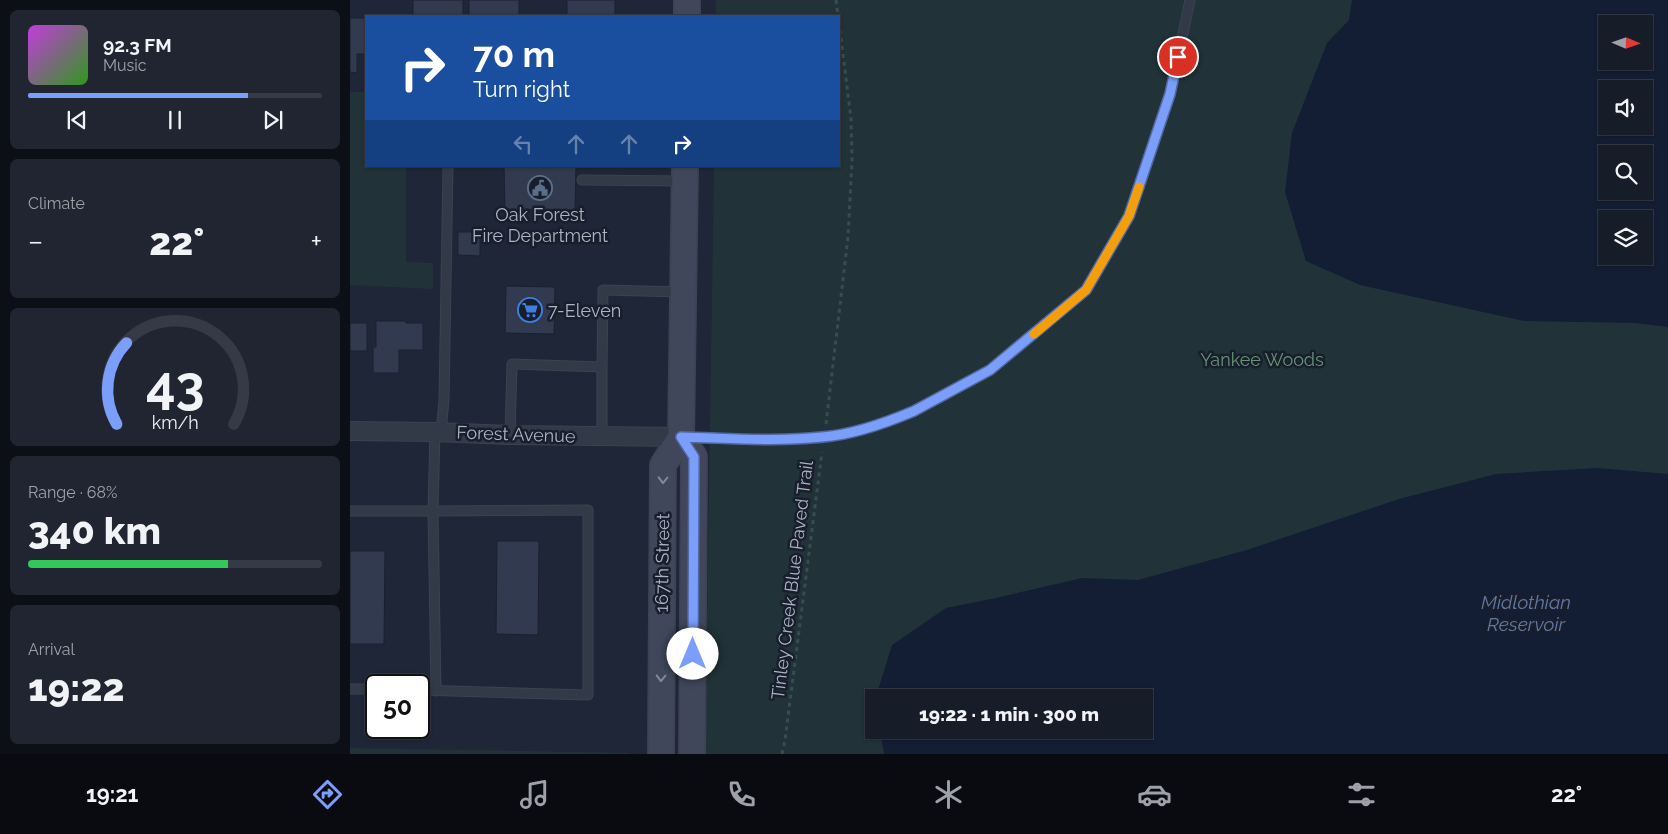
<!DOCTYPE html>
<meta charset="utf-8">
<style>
:root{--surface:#171c29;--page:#202531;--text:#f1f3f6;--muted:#9ea1a8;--line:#363a46;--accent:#7b9efa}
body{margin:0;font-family:Raleway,sans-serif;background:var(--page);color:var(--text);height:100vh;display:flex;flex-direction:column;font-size:19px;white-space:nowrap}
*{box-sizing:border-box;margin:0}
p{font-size:16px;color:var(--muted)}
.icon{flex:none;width:28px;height:28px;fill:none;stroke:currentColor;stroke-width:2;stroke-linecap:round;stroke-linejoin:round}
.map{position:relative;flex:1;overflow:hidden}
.side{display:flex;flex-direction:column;gap:10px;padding:10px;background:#0d0f17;width:350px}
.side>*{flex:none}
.hud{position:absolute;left:15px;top:15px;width:475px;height:152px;border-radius:0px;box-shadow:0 1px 4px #0004,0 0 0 1px var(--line);background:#1a4fa0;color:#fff;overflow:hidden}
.needle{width:32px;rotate:92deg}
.buttons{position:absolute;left:1248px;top:15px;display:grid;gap:10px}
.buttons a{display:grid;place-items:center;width:55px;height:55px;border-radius:0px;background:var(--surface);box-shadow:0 1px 4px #0004,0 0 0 1px var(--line);font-size:25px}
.speed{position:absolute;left:15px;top:674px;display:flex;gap:10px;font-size:25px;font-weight:700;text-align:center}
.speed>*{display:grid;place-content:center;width:65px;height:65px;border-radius:50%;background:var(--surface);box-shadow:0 1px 4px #0004,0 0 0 1px var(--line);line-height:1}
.speed .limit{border:2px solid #111;border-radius:8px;background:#fff;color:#111}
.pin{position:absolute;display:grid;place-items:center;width:42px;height:42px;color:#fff;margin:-21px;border:2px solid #fff;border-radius:50%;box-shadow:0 1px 5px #0007}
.me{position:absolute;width:55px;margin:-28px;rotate:0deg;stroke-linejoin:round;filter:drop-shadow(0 0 4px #0008)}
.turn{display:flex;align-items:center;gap:18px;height:105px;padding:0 25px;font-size:22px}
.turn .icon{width:65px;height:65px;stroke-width:2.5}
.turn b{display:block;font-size:35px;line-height:42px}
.lanes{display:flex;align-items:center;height:48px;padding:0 25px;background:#0003;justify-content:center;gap:25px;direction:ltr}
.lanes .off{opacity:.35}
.big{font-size:38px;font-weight:800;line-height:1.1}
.side .tile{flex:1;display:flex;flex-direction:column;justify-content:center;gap:8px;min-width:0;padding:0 18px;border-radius:8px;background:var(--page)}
.side .dial{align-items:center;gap:0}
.dial svg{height:130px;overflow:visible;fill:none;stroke:var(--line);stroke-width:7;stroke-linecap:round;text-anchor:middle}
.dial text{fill:var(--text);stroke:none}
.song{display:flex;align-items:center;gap:15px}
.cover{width:60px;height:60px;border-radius:8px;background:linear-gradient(135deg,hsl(290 70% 55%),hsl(110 70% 35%))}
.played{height:5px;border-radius:2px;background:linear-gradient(90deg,var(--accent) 75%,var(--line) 75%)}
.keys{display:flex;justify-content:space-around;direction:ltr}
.heat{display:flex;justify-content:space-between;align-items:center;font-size:28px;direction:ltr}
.charge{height:8px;border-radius:4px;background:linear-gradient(90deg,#34c759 68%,var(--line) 0)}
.trip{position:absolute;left:515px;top:689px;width:288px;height:50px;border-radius:0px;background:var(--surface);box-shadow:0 1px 4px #0004,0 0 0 1px var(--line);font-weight:800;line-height:50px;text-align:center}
.tab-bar{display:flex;height:80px;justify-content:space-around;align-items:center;background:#090b10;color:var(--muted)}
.tab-bar .icon{width:35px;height:35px}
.tab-bar .active{color:var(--accent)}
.tab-bar b{font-size:22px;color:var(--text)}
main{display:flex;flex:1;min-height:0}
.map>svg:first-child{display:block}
.green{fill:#213338;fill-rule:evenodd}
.water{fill:#131d34;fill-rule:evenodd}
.building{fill:#313a4e;stroke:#1a202e}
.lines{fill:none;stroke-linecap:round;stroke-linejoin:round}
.lane-casing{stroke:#3c4251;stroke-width:11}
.street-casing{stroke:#3c4251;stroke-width:20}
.secondary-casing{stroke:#3c4251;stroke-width:28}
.path{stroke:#394c50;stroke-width:3;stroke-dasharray:4 4;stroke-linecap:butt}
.lane{stroke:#323947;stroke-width:9}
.street{stroke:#323947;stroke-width:18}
.secondary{stroke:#40475b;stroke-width:25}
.oneway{stroke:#81889a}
.route-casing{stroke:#5067a2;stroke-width:12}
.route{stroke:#7b9efa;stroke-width:9}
.slow{stroke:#f59e0b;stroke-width:9}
.labels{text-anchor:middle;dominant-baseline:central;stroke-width:5;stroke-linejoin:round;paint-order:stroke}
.poi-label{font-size:18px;fill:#acb3c4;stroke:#181e2c}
.park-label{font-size:18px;fill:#649575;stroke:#181e2c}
.street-label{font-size:18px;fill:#acb3c4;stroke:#181e2c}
.water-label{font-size:19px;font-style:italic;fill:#6478a5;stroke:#181e2c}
</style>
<main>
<section class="side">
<div class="tile">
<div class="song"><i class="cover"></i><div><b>92.3 FM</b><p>Music</p></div></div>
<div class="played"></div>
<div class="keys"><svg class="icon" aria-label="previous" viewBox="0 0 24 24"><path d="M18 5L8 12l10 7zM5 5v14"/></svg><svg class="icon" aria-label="pause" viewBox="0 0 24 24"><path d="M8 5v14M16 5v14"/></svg><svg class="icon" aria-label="next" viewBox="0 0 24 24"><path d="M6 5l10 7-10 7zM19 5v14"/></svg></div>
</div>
<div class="tile"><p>Climate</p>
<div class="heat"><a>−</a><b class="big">22°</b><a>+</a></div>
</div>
<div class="tile dial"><svg viewBox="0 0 100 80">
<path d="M14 69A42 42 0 1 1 86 69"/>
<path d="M14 69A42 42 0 0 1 20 19" stroke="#7b9efa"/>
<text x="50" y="56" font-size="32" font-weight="700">43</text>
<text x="50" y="72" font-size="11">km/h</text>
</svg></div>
<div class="tile"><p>Range · 68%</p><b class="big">340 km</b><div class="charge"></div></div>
<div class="tile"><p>Arrival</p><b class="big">19:22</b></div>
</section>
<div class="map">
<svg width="1318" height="754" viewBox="0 0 1318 754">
<rect width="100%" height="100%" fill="#1f2637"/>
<!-- green -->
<g class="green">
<path d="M 366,0 L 1318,0 L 1318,754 L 355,754 L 364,166 L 489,166 L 489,16 L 366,16 ZM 1256,24 L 1294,24 L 1294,61 L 1256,61 ZM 1256,89 L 1294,89 L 1294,126 L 1256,126 ZM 1256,154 L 1294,154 L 1294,191 L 1256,191 ZM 1256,219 L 1294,219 L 1294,256 L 1256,256 ZM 524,698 L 794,698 L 794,730 L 524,730 Z"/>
<path d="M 0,92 L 16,92 L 16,166 L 56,166 L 56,262 L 83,263 L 83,289 L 0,285 Z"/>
<path d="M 0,748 L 279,753 L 279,754 L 0,754 Z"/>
</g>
<!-- water -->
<g class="water">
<path d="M 1002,0 L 1318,0 L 1318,327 L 1285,323 L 1174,321 L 1010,285 L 956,261 L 935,192 L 942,133 L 977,43 L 999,20 ZM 1256,24 L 1294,24 L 1294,61 L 1256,61 ZM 1256,89 L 1294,89 L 1294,126 L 1256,126 ZM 1256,154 L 1294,154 L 1294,191 L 1256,191 ZM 1256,219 L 1294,219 L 1294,256 L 1256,256 Z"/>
<path d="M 1247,468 L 1318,474 L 1318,754 L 534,754 L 530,730 L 794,730 L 794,698 L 526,697 L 542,645 L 596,608 L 646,598 L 732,578 L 788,580 L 897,550 L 1049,499 L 1146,474 Z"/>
</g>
<!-- building -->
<g class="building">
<rect x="63" y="0" width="50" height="16"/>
<rect x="119" y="0" width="50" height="16"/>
<rect x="217" y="0" width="48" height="16"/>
<path d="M 0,18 L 16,18 L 16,54 L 7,54 L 7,73 L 0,72 Z"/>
<path d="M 154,166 L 226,166 L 225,210 L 155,209 Z"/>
<path d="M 108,232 L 130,232 L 130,256 L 108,255 Z"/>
<path d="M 156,286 L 205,287 L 204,334 L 155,333 Z"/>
<path d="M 26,321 L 55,321 L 56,323 L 73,323 L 73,350 L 49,350 L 49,373 L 23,373 L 23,347 L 26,347 Z"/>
<rect x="0" y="323" width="17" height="28"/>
<path d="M 147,541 L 189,541 L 188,635 L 146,634 Z"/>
<path d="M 0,551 L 35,551 L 34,644 L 0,644 Z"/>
</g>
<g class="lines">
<defs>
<g id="lane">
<path d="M 232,180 L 332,181"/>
<path d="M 91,432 L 94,400 L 98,166"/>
<path d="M 160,435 L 162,364 L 252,367 L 253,290 L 332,292"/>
<path d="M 252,436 L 252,367"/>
<path d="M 335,437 C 381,439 427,442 472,438 C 500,435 538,422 564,411 L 640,370 L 736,290 L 779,216 L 820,95 L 840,0"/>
<path d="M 0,511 L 83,511 L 86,691"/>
<path d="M 0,689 L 26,689"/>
<path d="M 69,690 L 238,695 L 238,510 L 83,511 L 85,432"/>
</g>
<path id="street" d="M 0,431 L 85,432 L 160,435 L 331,437"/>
<g id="secondary">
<path d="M 337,16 L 337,0"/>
<path d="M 335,166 L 331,437 L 344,457 L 342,754"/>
<path d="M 311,754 L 313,465 L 331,437"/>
</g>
</defs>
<!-- lane casing -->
<use href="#lane" class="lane-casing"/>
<!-- street casing -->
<use href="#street" class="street-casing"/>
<!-- secondary casing -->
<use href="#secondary" class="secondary-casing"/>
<!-- path -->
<g class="path">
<path d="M 486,0 L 488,16"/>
<path d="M 476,424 L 498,237 L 502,160 L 501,119 L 489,22"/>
<path d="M 432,754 L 435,740 L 472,452"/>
</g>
<!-- lane -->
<use href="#lane" class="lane"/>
<!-- street -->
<use href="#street" class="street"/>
<!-- secondary -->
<use href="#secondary" class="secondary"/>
</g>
<!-- one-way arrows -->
<defs><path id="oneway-chevron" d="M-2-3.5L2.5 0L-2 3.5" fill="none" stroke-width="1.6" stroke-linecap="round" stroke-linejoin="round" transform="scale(1.25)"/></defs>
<g class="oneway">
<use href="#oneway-chevron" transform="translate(313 480) rotate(91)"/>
<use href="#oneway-chevron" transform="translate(311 678) rotate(91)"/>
</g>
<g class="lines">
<defs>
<path id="route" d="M 343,654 L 344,457 L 331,437 C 378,438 425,442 472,437 C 501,435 538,422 564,411 L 640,370 L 736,290 L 779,216 L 820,94 L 828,57"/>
</defs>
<!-- route casing -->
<use href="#route" class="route-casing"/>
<!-- route -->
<use href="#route" class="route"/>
<!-- slow -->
<path class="slow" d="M 684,334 L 736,290 L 779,216 L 789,187"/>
</g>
<!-- icons -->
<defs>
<symbol id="civic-ring" viewBox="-11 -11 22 22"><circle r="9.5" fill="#181e2c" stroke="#5c6f8a" stroke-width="1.5"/><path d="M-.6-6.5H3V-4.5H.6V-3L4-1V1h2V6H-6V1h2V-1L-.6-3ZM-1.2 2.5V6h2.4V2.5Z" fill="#5c6f8a"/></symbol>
<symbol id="supermarket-ring" viewBox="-11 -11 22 22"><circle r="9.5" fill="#181e2c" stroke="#3f7fe0" stroke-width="1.5"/><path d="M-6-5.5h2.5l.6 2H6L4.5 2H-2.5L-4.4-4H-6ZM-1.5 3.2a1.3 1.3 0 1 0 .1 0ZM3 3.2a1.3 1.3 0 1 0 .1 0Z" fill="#3f7fe0"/></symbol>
</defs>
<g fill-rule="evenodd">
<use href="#civic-ring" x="176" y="174" width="28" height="28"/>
<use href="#supermarket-ring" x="166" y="296" width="28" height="28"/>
</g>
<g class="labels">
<!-- poi labels -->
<g class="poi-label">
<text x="190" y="214">Oak Forest<tspan x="190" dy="21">Fire Department</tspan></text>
<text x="198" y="310" text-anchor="start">7-Eleven</text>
</g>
<!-- park labels -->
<g class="park-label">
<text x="912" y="359">Yankee Woods</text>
</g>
<!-- street labels -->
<g class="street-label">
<text transform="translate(166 434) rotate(2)">Forest Avenue</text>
<text transform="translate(312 563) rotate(-89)">167th Street</text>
<text transform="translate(442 580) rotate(-83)">Tinley Creek Blue Paved Trail</text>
</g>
<!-- water labels -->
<g class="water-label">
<text x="1176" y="602">Midlothian<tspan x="1176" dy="22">Reservoir</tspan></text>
</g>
</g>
</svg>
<div class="buttons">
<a><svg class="needle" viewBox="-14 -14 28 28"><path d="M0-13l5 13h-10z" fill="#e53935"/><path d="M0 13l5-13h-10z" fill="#9ea1a8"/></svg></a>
<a><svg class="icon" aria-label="sound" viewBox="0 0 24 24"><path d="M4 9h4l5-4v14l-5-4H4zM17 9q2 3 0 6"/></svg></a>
<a><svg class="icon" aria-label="search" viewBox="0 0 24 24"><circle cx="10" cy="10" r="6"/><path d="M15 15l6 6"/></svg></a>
<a><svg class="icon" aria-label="layers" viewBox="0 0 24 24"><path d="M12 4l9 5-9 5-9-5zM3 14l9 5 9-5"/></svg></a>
</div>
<div class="speed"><div class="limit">50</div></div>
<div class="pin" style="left:828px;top:57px;background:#d93025"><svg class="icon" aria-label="arrive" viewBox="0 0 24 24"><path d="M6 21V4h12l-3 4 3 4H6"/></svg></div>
<svg class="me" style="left:343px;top:654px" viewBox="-20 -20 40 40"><circle r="19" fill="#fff"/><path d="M0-13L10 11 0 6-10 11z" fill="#7b9efa"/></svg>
<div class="trip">19:22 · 1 min · 300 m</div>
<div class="hud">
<div class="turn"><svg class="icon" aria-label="right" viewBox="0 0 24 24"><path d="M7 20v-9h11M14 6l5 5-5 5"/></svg><div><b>70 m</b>Turn right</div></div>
<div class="lanes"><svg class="icon off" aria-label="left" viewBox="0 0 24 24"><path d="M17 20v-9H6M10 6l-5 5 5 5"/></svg><svg class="icon off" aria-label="ahead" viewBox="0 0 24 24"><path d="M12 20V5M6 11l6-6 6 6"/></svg><svg class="icon off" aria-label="ahead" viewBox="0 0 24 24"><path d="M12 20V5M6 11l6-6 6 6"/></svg><svg class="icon" aria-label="right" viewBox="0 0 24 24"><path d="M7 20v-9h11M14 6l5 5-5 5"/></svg></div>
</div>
</div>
</main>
<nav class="tab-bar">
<b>19:21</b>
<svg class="icon active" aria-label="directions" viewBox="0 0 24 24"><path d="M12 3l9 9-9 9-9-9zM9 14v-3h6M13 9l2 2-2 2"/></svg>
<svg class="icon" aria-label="music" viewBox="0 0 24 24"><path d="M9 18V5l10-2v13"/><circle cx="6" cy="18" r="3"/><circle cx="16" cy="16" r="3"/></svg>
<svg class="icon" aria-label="phone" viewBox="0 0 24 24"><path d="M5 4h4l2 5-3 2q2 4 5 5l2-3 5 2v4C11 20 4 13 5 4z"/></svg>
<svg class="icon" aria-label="climate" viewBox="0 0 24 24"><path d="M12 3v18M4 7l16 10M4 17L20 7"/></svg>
<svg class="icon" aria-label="car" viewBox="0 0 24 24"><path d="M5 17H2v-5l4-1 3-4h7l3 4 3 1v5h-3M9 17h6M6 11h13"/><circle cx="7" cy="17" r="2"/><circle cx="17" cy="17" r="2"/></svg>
<svg class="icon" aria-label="filters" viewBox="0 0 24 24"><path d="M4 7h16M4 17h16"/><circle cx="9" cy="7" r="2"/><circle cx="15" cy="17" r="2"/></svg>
<b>22°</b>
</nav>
